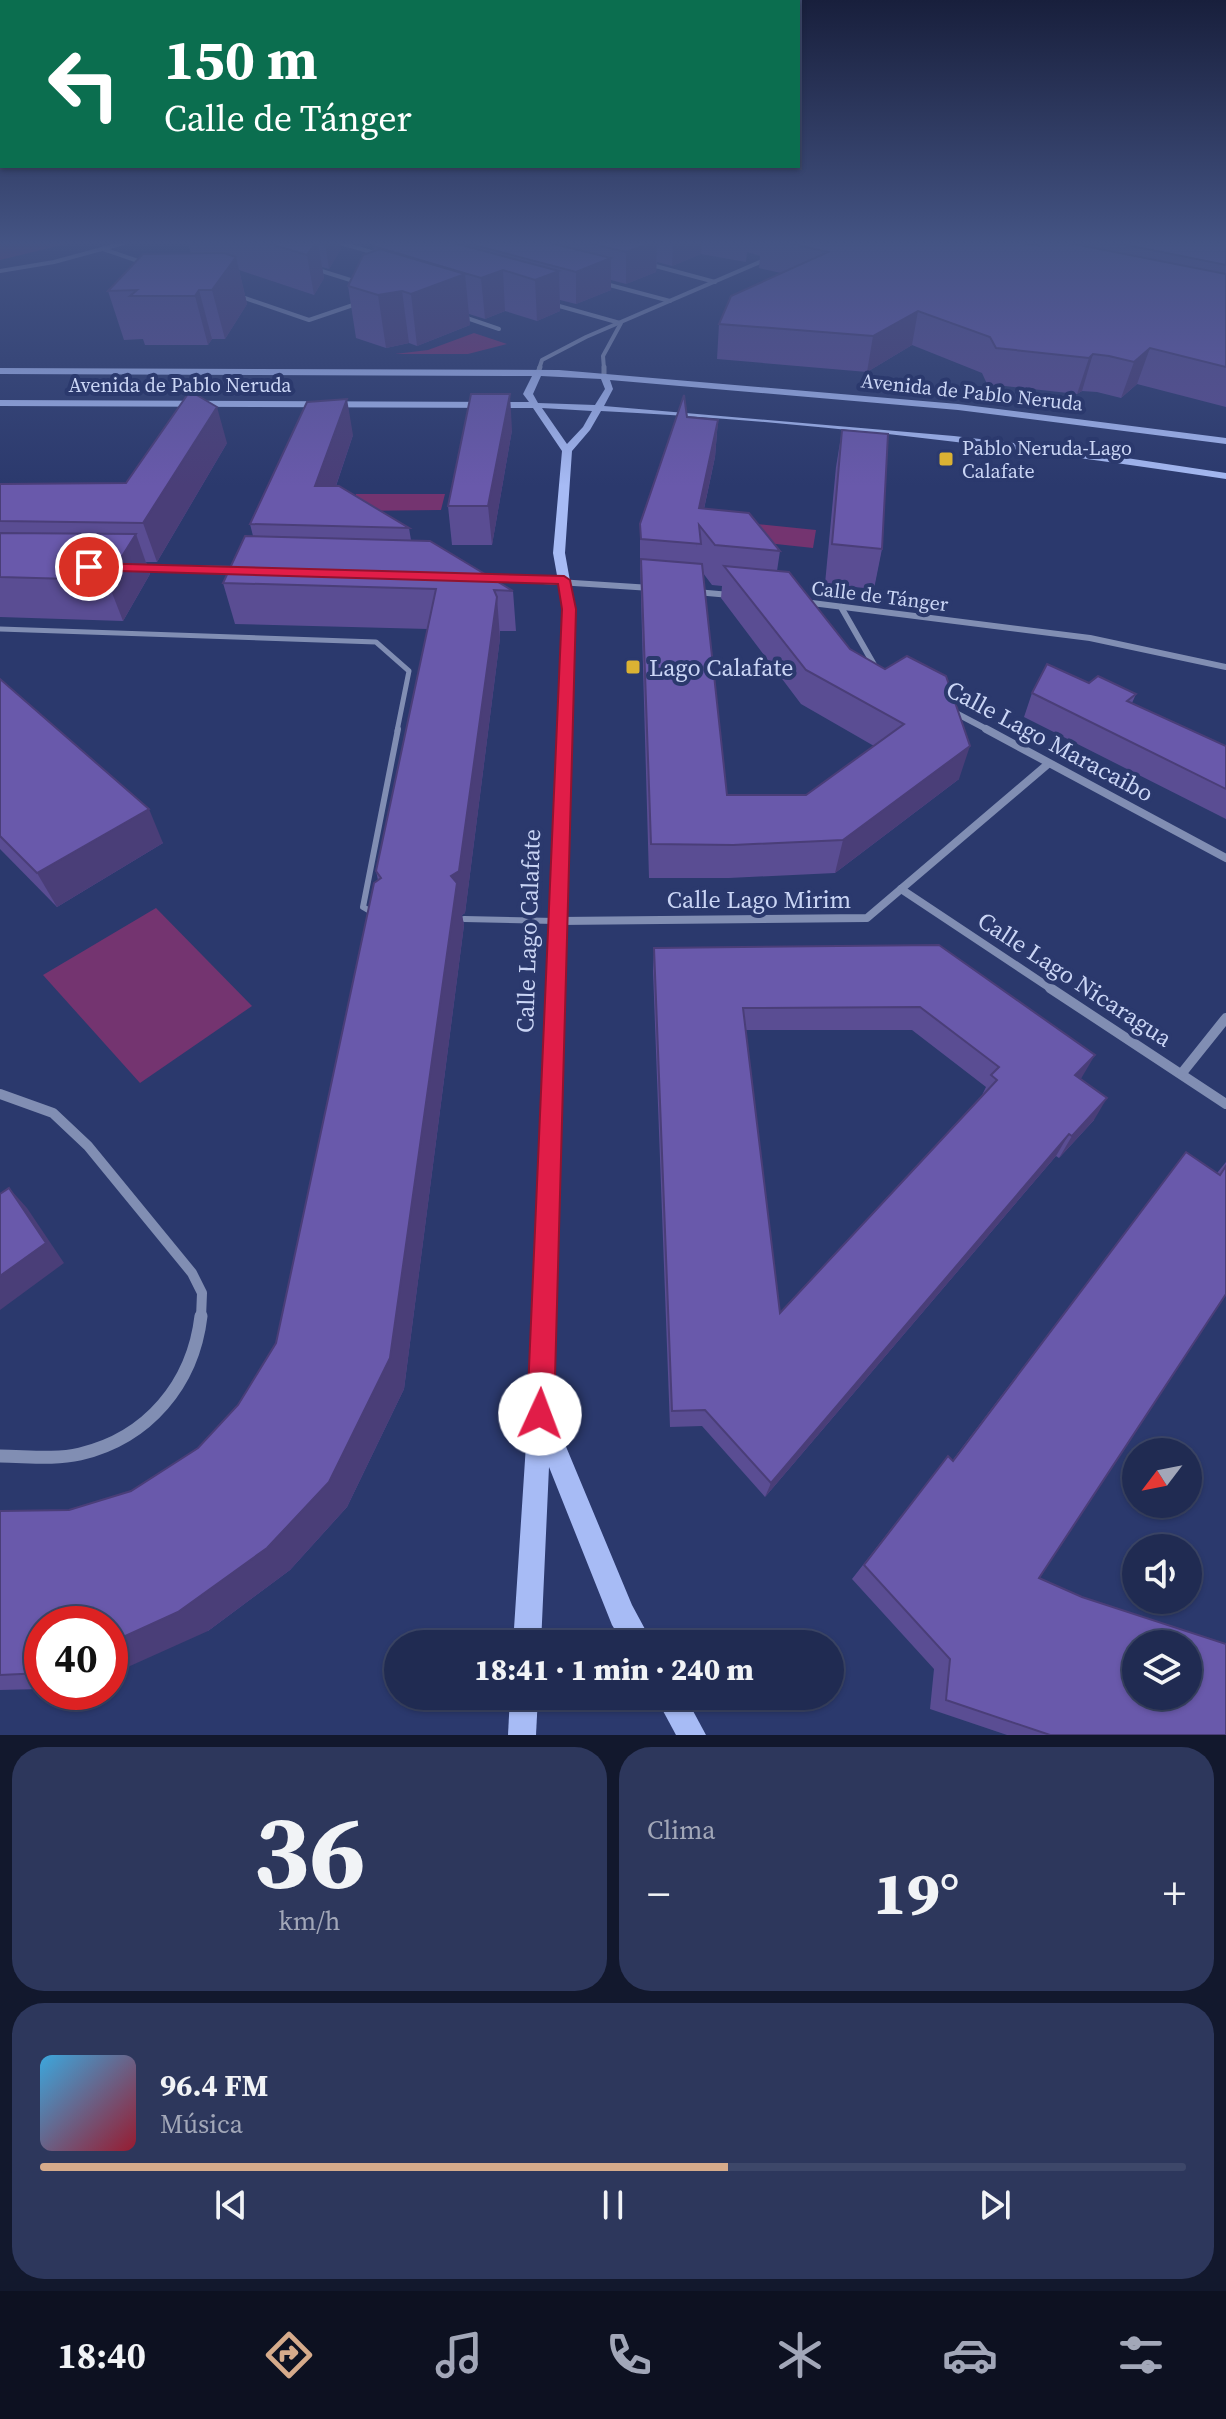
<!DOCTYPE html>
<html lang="es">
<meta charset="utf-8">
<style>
:root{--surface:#202b52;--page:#2d375c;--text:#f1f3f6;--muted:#a2a7b8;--line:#3d4769;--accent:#d6ab8b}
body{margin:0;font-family:"Source Serif 4",serif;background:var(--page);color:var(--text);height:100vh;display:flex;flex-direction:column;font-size:30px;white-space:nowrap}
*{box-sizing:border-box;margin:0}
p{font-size:26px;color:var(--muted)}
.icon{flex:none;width:44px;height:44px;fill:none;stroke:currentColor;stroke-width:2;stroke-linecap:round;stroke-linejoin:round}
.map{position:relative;height:1735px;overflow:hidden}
.sheet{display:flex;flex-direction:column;gap:12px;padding:12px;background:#12182d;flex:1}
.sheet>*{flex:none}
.banner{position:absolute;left:0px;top:0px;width:800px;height:168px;box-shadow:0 2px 6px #0004,0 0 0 2px var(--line);background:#0b6e4f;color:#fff;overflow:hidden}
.needle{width:52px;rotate:238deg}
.controls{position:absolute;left:1122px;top:1438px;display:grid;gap:16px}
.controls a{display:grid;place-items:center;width:80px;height:80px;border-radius:50%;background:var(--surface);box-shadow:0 2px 6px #0004,0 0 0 2px var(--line);font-size:40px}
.speed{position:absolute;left:24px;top:1606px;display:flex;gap:16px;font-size:40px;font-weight:700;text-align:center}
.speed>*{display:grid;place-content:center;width:104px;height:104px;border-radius:50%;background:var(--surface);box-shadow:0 2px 6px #0004,0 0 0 2px var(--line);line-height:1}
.speed .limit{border:12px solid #d22;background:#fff;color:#111}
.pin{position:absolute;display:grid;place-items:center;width:68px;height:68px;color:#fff;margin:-34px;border:4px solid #fff;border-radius:50%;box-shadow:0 2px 8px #0007}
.me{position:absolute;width:88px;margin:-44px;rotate:2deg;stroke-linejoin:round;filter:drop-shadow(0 0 6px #0008)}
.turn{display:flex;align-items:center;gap:28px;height:168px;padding:0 32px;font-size:36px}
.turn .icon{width:104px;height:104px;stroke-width:2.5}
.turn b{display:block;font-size:56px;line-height:68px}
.big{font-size:60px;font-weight:800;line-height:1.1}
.sheet .tile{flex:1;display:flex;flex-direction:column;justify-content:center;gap:12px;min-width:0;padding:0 28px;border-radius:32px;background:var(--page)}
.sheet .dial{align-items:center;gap:0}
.dial b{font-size:104px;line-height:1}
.song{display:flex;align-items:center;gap:24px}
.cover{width:96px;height:96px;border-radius:12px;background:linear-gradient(135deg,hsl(200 70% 55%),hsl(350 70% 35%))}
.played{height:8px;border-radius:4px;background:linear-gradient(90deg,var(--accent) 60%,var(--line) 60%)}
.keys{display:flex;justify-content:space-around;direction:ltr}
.heat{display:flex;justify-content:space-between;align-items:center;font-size:44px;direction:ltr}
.sheet .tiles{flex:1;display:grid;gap:12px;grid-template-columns:1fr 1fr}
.tile:last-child{grid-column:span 2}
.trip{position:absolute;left:384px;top:1630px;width:460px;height:80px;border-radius:40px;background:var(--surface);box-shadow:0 2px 6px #0004,0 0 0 2px var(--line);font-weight:800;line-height:80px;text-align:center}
.tabs{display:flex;height:128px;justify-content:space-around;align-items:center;background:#0d1121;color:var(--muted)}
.tabs .icon{width:56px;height:56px}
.tabs .on{color:var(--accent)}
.tabs b{font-size:36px;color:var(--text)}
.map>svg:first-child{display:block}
.green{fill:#743470}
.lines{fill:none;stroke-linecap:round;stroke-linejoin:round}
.lane-far1{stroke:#818eb3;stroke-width:5}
.lane{stroke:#818eb3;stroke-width:6}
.street-far5{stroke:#818eb3;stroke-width:4}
.street-far4{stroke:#818eb3;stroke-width:5}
.street-far3{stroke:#818eb3;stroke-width:6}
.street-far2{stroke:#818eb3;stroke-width:8}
.street-far1{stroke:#818eb3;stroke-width:10}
.street{stroke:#818eb3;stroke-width:13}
.secondary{fill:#a7bbf5;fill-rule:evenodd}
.wall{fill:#5a4d93;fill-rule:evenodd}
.shaded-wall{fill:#4a3e78}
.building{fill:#6959ab;stroke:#4a3e78;stroke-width:2;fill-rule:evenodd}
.route{fill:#e11d48;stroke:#92132f;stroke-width:2}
.poi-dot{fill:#dbb233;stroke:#2b396d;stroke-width:3}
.labels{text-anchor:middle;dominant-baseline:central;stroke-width:8;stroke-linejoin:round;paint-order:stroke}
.far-street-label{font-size:20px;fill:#cad5f5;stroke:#2b396d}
.far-poi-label{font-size:20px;fill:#cad5f5;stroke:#2b396d;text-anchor:start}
.poi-label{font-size:24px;fill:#cad5f5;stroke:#2b396d;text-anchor:start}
.street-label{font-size:24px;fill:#cad5f5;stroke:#2b396d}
</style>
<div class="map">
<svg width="1226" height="1735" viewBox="0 0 1226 1735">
<rect width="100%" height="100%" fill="#2b396d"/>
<!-- green -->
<g class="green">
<path d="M 0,243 L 70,243 L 0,260 Z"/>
<path d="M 474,333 L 507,344 L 468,354 L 395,354 L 428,350 Z"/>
<path d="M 356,494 L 445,494 L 441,510 L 350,511 Z"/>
<path d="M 716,520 L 816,530 L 813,548 L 710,537 Z"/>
<path d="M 156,908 L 252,1006 L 140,1083 L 43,975 Z"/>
</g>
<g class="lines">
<!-- lane-far1 -->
<path class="lane-far1" d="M 0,629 L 376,642 L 409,671 L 397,731"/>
<!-- lane -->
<g class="lane">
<path d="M 375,914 L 363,907 L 398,729"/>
<path d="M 464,919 L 555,921"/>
</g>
<!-- street-far5 -->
<g class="street-far5">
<path d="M 340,243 L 382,255"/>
<path d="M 103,249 L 144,263"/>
<path d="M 648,264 L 715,282"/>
<path d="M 312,268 L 360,283"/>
<path d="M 0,271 L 54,262 L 124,243"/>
<path d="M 602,283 L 670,301"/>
<path d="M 236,295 L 309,320 L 359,303"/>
<path d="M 552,304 L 620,323"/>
<path d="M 461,316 L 499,329"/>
<path d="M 539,369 L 542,360 L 586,337 L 767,259"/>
<path d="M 604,369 L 603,356 L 621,323"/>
</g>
<!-- street-far4 -->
<g class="street-far4">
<path d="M 604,367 L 604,377"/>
<path d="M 538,373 L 540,367"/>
</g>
<!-- street-far3 -->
<g class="street-far3">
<path d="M 137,568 L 239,569"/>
<path d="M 481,577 L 651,588"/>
<path d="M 696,592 L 730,595"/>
<path d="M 804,602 L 1090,638 L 1226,667"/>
<path d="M 841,607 L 877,670"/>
<path d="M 952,711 L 990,731"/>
</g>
<!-- street-far2 -->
<g class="street-far2">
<path d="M 986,729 L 1226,858"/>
<path d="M 901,889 L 1053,990"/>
<path d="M 559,921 L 867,918 L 1048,764"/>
</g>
<!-- street-far1 -->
<g class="street-far1">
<path d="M 1050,988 L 1226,1104"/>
<path d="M 1182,1073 L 1226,1018"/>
<path d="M 0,1094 L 53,1113 L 88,1146 L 192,1273 L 202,1293 L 201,1318"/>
</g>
<!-- street -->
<path class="street" d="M 0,1456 C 26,1456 54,1460 80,1454 C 148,1438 193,1384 201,1316"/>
<!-- secondary -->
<g class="secondary">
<path d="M 0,368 L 559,370 L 958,404 L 1226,438 L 1226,444 L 958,410 L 610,380 L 613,389 L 604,406 L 954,436 L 1080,451 L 1226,473 L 1226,479 C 1020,448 810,421 601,411 L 590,430 L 572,451 L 565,553 L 575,609 L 552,1413 L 632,1605 L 653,1644 L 624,1644 L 612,1625 L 549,1467 L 541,1644 L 513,1644 L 528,1414 L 563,609 L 553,553 L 562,451 L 533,408 L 0,406 L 0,400 L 529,402 L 523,394 L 532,376 L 0,374 ZM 541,376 L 601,379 L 605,389 L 595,405 L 538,403 L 533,394 ZM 542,408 L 592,411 L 583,427 L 567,444 Z"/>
<path d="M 510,1696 L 538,1696 L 536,1735 L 508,1735 Z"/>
<path d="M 655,1696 L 685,1696 L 706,1735 L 676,1735 Z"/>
</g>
</g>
<!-- wall -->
<g class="wall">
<path d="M 188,243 L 340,243 L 341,249 L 329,269 L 322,267 L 324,278 L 314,295 L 239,270 L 247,304 L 225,339 L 212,339 L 208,345 L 145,345 L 143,339 L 124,340 L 108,291 L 191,254 Z"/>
<path d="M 374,243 L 1226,243 L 1226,407 L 1137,384 L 1121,398 L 1097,392 L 1082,391 L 1077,394 L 987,384 L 982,373 L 912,345 L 867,372 L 717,359 L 719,324 L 781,273 L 759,268 L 760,256 L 747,252 L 746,262 L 701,254 L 672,266 L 657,262 L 656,272 L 626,284 L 611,280 L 611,290 L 576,304 L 560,300 L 560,311 L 537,321 L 505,311 L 485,319 L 469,314 L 470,325 L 417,346 L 409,343 L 386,348 L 356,338 L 348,286 L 374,251 L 373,246 Z"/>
<path d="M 687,417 L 718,420 L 715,457 L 704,509 L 780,551 L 777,571 L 850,649 L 959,779 L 835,873 L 729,878 L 649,878 L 640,563 L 640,524 ZM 703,573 L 712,585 L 722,586 L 721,598 L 801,704 L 874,746 L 806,795 L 727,795 Z"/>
<path d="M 512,430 L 492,545 L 452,545 L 448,506 Z"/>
<path d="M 842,430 L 882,549 L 874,589 L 825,584 L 836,467 Z"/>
<path d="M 353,435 L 336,486 L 409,528 L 411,540 L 513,591 L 516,631 L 500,631 L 500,638 L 465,913 L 462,915 L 464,925 L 404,1389 L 347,1507 L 290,1570 L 208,1631 L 42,1624 L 42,1689 L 0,1690 L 0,1511 L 69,1510 L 131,1491 L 198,1448 L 238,1405 L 276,1343 L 378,880 L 376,871 L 428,629 L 235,624 L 223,583 L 253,536 L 250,524 Z"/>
<path d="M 227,443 L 157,562 L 146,562 L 150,574 L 123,621 L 0,617 L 0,484 L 126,483 Z"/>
<path d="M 0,679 L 163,843 L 57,907 L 0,849 Z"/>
<path d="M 1089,683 L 1136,694 L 1132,703 L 1226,746 L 1226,819 L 1024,717 L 1032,693 Z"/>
<path d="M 939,945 L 1082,1077 L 1080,1078 L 1094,1120 L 1059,1158 L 1056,1156 L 765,1497 L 702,1426 L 670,1427 L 653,971 L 654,948 ZM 746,1030 L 912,1030 L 986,1087 L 981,1097 L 780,1313 Z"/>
<path d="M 1186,1152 L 1217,1173 L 1226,1162 L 1226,1294 L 1039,1578 L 1226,1735 L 1007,1735 L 930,1709 L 934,1669 L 852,1579 L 948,1456 L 952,1461 Z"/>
</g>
<!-- shaded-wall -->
<g class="shaded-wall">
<path d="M 315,243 L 318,243 L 324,278 L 314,295 L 307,255 Z"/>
<path d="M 325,243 L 340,243 L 341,249 L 329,269 Z"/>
<path d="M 651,243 L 657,243 L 656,272 L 626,284 L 626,252 Z"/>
<path d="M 673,243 L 702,243 L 701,254 L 672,266 Z"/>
<path d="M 236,257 L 247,304 L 225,339 L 212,290 Z"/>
<path d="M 611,258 L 611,290 L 576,304 L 576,272 Z"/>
<path d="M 503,270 L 505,311 L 485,319 L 481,278 Z"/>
<path d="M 559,271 L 560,311 L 537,321 L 535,280 Z"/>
<path d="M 465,274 L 470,325 L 417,346 L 411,294 Z"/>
<path d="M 199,290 L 212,339 L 208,345 L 195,296 Z"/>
<path d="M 402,291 L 409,343 L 386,348 L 378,295 Z"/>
<path d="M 918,311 L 912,345 L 867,372 L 873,336 Z"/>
<path d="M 1150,348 L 1137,384 L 1121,398 L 1134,362 Z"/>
<path d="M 1093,354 L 1082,391 L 1077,394 L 1089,358 Z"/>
<path d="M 510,394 L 512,430 L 492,545 L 488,506 Z"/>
<path d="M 347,399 L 353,435 L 323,524 L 315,486 Z"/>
<path d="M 217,407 L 227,443 L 157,562 L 143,523 Z"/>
<path d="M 718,420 L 715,457 L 700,527 L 699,525 L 696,547 L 699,508 Z"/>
<path d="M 136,534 L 150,574 L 123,621 L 107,580 Z"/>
<path d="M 497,597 L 500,638 L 465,913 L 462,915 L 464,925 L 404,1389 L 347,1507 L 290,1570 L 208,1631 L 110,1675 L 110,1643 L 178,1612 L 451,876 Z"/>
<path d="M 970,746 L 959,779 L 835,873 L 843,840 Z"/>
<path d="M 149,809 L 163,843 L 57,907 L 37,873 Z"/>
<path d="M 1095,1055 L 1082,1077 L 1063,1097 L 1075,1075 Z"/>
<path d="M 1107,1098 L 1094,1120 L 1059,1158 L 1072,1136 Z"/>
<path d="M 1069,1134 L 1056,1156 L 765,1497 L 771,1483 Z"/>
<path d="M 9,1188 L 27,1208 L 64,1263 L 0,1310 L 0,1276 Z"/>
</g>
<!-- building -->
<g class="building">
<path d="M 267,243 L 315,243 L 307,255 Z"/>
<path d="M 374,243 L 454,243 L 559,271 L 535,280 L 503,270 L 481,278 L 373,246 Z"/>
<path d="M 466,243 L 550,243 L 611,258 L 576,272 Z"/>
<path d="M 589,243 L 651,243 L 626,252 Z"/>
<path d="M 789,243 L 1024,243 L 1040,246 L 1036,243 L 1069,243 L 1226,274 L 1226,367 L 1150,348 L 1134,362 L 1109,356 L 1093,354 L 1089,358 L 996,348 L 990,337 L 918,311 L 873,336 L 719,324 L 731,296 L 828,252 Z"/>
<path d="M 1117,243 L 1226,243 L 1226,265 Z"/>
<path d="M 380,249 L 465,274 L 411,294 L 402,291 L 378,295 L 348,286 L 363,255 Z"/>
<path d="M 224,253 L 236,257 L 212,290 L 199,290 L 195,296 L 130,296 L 137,290 L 108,291 L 143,254 Z"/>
<path d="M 190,391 L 217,407 L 143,523 L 0,521 L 0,484 L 126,483 Z"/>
<path d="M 471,394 L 510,394 L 488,506 L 448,506 Z"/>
<path d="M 684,395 L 687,417 L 718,420 L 699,508 L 749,513 L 780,551 L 715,545 L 699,525 L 701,544 L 641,539 L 640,524 Z"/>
<path d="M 347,399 L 315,486 L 339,486 L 409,528 L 250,524 L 307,402 Z"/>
<path d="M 842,430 L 888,434 L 882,549 L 832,544 Z"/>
<path d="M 0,533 L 136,534 L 107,580 L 0,577 Z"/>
<path d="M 245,536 L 430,541 L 513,591 L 494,590 L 497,597 L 459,871 L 451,876 L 457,883 L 390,1358 L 329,1482 L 267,1548 L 178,1612 L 110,1643 L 110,1624 L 42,1624 L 42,1673 L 0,1675 L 0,1511 L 69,1510 L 131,1491 L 198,1448 L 238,1405 L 276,1343 L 374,883 L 381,878 L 376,871 L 436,589 L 223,583 Z"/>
<path d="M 641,559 L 702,564 L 727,795 L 806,795 L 904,724 L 806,670 L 724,566 L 789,572 L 850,649 L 885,669 L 907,656 L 946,676 L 970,746 L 843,840 L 733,845 L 651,844 Z"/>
<path d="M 1047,664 L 1089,683 L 1098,676 L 1136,694 L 1127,701 L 1226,746 L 1226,789 L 1032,693 Z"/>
<path d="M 0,679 L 149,809 L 37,873 L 0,836 Z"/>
<path d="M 939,945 L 1095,1055 L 1075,1075 L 1107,1098 L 1072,1136 L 1069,1134 L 771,1483 L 705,1410 L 672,1411 L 654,948 ZM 920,1007 L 999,1067 L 991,1075 L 997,1080 L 780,1313 L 743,1008 Z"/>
<path d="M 1186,1152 L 1220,1175 L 1226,1166 L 1226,1294 L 1039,1578 L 1082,1597 L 1226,1644 L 1226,1735 L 1050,1735 L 946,1700 L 950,1659 L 864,1565 L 948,1456 L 953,1461 ZM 1136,1644 L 1188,1644 L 1188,1696 L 1136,1696 Z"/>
<path d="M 9,1188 L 46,1243 L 0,1276 L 0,1194 Z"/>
</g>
<!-- sky -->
<linearGradient id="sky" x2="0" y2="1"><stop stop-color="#181f3c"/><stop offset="0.5" stop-color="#445484"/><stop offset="1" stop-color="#445484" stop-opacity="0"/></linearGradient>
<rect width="1226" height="486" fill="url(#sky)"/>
<!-- route -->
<path class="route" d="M 89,563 L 564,576 L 570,580 L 576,609 L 554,1414 L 550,1424 L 540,1428 L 531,1424 L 527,1414 L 562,609 L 558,584 L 85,570 L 83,567 Z"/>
<!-- markers -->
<g class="poi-dot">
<rect x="938" y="451" width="16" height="16" rx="4"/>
<rect x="625" y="659" width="16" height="16" rx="4"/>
</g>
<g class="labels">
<!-- far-street labels -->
<g class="far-street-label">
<text x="180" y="385">Avenida de Pablo Neruda</text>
<text transform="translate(972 392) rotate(6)">Avenida de Pablo Neruda</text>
<text transform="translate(880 596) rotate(7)">Calle de Tánger</text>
</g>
<!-- far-poi labels -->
<g class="far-poi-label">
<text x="962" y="448">Pablo Neruda-Lago<tspan x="962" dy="23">Calafate</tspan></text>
</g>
<!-- poi labels -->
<g class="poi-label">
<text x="649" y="667">Lago Calafate</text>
</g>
<!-- street labels -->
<g class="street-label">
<text transform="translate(1050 741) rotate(28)">Calle Lago Maracaibo</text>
<text x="759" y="899">Calle Lago Mirim</text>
<text transform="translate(528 931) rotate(-88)">Calle Lago Calafate</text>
<text transform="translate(1075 979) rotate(33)">Calle Lago Nicaragua</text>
</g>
</g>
</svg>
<div class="controls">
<a><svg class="needle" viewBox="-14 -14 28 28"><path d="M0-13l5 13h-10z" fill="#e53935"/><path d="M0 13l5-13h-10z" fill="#a2a7b8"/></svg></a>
<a><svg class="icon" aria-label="sound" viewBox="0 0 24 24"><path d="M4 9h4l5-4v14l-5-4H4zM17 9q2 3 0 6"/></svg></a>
<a><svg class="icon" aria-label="layers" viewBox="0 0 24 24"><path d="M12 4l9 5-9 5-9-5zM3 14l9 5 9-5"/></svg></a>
</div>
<div class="speed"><div class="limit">40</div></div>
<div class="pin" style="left:89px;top:567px;background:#d93025"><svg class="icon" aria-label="arrive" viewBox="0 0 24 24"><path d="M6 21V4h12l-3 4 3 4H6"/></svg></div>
<svg class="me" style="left:540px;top:1414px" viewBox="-20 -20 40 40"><circle r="19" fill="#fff"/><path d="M0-13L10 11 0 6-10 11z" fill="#e11d48"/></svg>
<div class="trip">18:41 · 1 min · 240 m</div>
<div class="banner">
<div class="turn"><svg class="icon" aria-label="left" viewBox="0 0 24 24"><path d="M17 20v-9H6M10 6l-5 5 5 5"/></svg><div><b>150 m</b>Calle de Tánger</div></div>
</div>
</div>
<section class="sheet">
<div class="tiles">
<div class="tile dial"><b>36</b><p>km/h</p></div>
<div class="tile"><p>Clima</p>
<div class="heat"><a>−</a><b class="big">19°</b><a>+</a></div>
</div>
<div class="tile">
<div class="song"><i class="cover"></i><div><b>96.4 FM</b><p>Música</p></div></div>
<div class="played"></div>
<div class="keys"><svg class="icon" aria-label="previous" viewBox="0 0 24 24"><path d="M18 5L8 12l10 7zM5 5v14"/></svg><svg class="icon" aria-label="pause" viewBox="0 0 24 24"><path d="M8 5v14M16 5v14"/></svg><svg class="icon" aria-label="next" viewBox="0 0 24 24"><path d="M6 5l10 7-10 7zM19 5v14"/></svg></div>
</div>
</div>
</section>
<nav class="tabs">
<b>18:40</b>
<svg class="icon on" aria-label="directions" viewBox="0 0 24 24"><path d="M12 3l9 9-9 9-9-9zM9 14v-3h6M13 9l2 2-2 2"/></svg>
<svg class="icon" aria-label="music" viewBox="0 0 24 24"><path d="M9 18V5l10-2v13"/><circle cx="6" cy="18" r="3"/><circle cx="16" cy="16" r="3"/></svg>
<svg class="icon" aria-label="phone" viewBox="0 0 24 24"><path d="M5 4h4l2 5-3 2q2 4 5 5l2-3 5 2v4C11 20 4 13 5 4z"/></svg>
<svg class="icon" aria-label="climate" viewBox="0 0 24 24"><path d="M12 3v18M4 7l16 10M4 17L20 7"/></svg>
<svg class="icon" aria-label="car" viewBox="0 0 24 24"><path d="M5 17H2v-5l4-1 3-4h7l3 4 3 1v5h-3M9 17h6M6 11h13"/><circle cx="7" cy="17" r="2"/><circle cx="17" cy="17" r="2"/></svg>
<svg class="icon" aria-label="filters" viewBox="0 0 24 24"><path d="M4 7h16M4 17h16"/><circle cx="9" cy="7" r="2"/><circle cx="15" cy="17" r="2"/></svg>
</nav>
